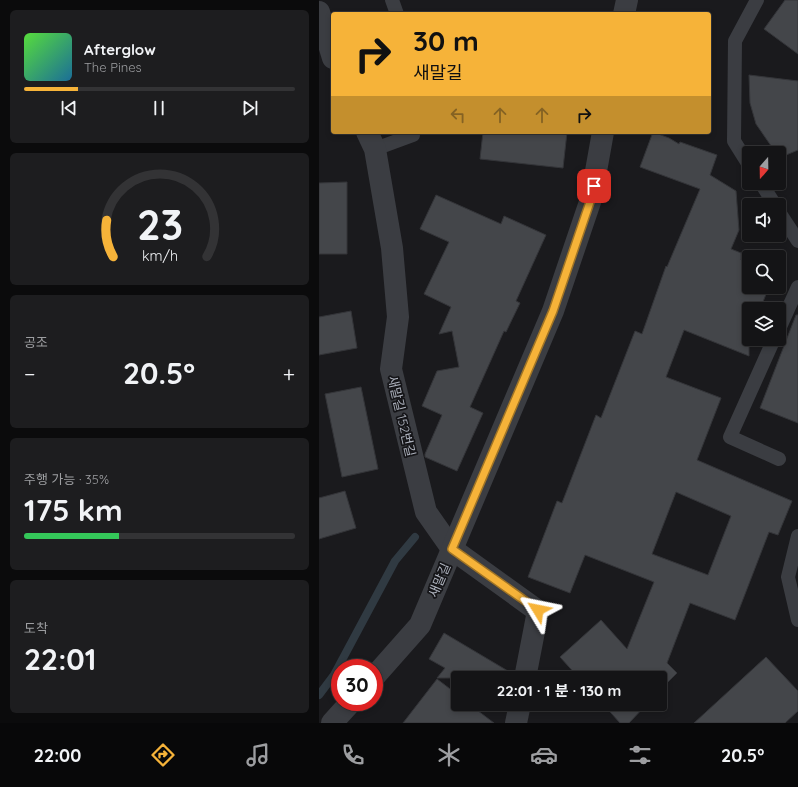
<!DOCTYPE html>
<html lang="ko">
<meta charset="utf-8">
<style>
:root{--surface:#141416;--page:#1d1d1f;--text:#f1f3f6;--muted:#9d9ea1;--line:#333335;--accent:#f6b339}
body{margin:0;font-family:Quicksand,"Noto Sans KR",sans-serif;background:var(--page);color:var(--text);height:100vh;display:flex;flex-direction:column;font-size:15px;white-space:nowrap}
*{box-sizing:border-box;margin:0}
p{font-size:13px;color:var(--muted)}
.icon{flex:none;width:22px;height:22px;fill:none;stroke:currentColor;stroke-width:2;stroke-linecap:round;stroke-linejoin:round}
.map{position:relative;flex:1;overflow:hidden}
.drawer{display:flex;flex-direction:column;gap:10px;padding:10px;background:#0b0b0c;width:319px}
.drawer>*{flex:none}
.guide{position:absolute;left:12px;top:12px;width:380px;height:122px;border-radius:4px;box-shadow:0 2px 6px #0003,0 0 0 1px var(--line);background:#f6b339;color:#111;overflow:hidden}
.needle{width:26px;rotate:200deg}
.tools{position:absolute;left:423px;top:146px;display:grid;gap:8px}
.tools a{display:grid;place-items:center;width:44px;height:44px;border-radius:4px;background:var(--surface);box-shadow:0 2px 6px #0003,0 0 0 1px var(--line);font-size:20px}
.speed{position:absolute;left:12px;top:659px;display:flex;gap:8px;font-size:20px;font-weight:700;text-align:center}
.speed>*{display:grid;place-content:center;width:52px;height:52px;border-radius:50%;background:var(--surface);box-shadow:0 2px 6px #0003,0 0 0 1px var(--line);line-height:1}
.speed .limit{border:6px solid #d22;background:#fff;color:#111}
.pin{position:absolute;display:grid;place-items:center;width:34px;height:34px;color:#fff;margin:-17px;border-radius:8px;box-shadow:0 2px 6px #0006}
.me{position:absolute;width:44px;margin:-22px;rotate:305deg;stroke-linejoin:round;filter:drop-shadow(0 0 3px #0008)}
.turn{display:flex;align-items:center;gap:14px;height:84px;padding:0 16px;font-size:18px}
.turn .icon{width:52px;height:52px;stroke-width:2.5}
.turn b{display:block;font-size:28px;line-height:34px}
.lanes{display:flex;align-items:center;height:38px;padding:0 16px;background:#0003;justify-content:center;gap:20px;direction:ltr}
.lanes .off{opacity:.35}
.big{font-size:30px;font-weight:700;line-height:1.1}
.drawer .tile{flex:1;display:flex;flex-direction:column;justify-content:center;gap:6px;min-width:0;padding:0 14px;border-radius:6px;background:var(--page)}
.drawer .dial{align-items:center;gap:0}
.dial svg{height:104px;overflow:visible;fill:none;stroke:var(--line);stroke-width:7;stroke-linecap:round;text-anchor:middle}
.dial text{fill:var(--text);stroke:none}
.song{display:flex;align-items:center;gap:12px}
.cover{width:48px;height:48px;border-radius:6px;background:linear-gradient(135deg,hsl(110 70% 55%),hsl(200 70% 35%))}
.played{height:4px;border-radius:2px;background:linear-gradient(90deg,var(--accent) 20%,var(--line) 20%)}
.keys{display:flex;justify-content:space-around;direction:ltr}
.heat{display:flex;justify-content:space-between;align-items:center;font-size:22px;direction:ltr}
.charge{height:6px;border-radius:3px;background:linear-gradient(90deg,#34c759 35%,var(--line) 0)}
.trip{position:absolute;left:132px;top:671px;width:216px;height:40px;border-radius:4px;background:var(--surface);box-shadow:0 2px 6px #0003,0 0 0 1px var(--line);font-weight:700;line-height:40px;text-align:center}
.menu{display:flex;height:64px;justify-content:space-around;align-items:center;background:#080809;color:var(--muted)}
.menu .icon{width:28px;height:28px}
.menu .active{color:var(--accent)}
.menu b{font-size:18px;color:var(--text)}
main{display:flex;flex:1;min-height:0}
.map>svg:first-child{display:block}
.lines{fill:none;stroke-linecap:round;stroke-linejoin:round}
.stream{stroke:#303a42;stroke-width:8}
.building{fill:#44464a;stroke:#343539;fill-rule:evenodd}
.service{stroke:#3b3d42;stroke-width:14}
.minor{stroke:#3b3d42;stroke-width:22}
.tertiary{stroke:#3b3d42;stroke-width:22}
.route-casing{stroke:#a07425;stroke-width:10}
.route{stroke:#f6b339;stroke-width:7}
.labels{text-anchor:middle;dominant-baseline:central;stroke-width:3.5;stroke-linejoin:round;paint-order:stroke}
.street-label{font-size:13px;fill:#adb2bd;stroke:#151518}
</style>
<main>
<section class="drawer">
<div class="tile">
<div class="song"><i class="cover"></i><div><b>Afterglow</b><p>The Pines</p></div></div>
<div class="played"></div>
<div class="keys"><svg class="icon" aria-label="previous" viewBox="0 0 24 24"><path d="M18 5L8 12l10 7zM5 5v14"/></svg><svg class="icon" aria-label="pause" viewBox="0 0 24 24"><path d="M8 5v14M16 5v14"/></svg><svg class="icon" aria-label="next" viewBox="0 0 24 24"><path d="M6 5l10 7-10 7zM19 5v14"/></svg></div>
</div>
<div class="tile dial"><svg viewBox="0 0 100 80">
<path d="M14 69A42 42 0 1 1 86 69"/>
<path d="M14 69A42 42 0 0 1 9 41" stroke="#f6b339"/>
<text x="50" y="56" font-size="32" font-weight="700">23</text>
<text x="50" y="72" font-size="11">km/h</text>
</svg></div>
<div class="tile"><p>공조</p>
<div class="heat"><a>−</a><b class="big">20.5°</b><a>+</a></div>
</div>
<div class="tile"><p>주행 가능 · 35%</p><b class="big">175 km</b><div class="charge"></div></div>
<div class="tile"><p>도착</p><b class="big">22:01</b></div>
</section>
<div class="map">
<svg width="479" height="723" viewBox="0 0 479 723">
<rect width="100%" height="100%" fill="#1a1a1d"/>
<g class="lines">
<!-- stream -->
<path class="stream" d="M 0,695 L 15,675 L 76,561 L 96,537"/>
</g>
<!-- building -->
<g class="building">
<path d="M 466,0 L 479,0 L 479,54 L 445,29 Z"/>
<path d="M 430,75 L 479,81 L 479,150 L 460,158 L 460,153 L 457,153 L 437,124 L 431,103 Z"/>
<path d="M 164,132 L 248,132 L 244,168 L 161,159 Z"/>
<path d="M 334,132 L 350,138 L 360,144 L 361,142 L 398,155 L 391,175 L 417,191 L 420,230 L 412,249 L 422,253 L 422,260 L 426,254 L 432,257 L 430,257 L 430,287 L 450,287 L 441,309 L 430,309 L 430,356 L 365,330 L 347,377 L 402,398 L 378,460 L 473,501 L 459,535 L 450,532 L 416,620 L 371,603 L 348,663 L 358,673 L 341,690 L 341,678 L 260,678 L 241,657 L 282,620 L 308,649 L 335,582 L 266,555 L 251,593 L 209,577 L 238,501 L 243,503 L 277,415 L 282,418 L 316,331 L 323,334 L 347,266 L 348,267 L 381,189 L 321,167 ZM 357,492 L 412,516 L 389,575 L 333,554 Z"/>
<path d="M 28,182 L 28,254 L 0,254 L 0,183 Z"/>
<path d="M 117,195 L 182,224 L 185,216 L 227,235 L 197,301 L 201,303 L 187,332 L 185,331 L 151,407 L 164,413 L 138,471 L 106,457 L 106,454 L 123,415 L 103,406 L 118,371 L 140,367 L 133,331 L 120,334 L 132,307 L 105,294 L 130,242 L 101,229 Z"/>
<path d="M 32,311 L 38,348 L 0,355 L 0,317 Z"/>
<path d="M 477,315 L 479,315 L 479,423 L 441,408 Z"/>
<path d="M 42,387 L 59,469 L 23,477 L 6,394 Z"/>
<path d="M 26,491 L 37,528 L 0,539 L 0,498 Z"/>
<path d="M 125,633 L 194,674 L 194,678 L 118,678 L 126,668 L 110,659 Z"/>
<path d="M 447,657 L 479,691 L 479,711 L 466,723 L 375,723 Z"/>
<path d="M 118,679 L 139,695 L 139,704 L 150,704 L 175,723 L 84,723 Z"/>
<path d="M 284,704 L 328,704 L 310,723 L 301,723 Z"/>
</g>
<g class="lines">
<!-- service -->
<g class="service">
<path d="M 73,0 L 78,14"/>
<path d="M 56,149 L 94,135 L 94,132"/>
<path d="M 430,165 L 415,141 L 416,41 L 438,0"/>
<path d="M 442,183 L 456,205"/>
<path d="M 460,212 L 479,241"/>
<path d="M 460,329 L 479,287"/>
<path d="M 455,339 L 411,437 L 460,459"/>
<path d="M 479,536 L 469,577 L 479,620"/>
</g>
<!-- minor -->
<g class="minor">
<path d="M 0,12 L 14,58"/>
<path d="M 48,132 L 56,149 L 73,248 L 79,317 L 72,369 L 107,512 L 133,549 L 219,611 L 206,678"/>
<path d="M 197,723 L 201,704"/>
</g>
<!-- tertiary -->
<g class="tertiary">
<path d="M 305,14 L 308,0"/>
<path d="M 55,677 L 101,625 L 234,311 L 272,199 L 284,132"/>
<path d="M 13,723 L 32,702"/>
</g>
</g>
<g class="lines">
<defs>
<path id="route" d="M 219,610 L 133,549 L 234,311 L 272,199 L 275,186"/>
</defs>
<!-- route casing -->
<use href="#route" class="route-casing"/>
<!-- route -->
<use href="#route" class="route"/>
</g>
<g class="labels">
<!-- street labels -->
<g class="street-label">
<text transform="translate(83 416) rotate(77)">새말길 152번길</text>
<text transform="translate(120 580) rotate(-67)">새말길</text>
</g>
</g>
</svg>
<div class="tools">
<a><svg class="needle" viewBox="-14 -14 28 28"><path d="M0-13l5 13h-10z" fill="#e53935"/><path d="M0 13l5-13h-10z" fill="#9d9ea1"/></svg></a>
<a><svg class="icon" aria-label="sound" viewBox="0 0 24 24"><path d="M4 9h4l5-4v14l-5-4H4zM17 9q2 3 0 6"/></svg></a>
<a><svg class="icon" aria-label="search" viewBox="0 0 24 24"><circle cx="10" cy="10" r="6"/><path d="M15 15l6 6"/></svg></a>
<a><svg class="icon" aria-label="layers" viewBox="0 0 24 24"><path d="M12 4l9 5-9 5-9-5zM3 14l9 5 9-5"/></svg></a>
</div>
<div class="speed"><div class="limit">30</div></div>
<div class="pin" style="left:275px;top:186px;background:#d93025"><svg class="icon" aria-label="arrive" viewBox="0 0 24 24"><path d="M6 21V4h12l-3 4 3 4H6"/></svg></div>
<svg class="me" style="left:219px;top:610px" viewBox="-20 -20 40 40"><path d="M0-17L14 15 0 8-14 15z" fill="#f6b339" stroke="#fff" stroke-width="4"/></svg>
<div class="trip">22:01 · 1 분 · 130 m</div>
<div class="guide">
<div class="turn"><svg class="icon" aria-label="right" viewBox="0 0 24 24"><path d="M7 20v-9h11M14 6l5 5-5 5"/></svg><div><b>30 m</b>새말길</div></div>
<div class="lanes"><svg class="icon off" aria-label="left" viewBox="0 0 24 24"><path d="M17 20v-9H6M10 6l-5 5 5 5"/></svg><svg class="icon off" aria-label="ahead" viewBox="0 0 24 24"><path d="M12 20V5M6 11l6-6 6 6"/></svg><svg class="icon off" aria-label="ahead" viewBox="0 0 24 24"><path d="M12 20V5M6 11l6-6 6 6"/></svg><svg class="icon" aria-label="right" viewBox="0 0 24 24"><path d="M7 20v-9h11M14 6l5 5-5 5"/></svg></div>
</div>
</div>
</main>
<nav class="menu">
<b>22:00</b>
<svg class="icon active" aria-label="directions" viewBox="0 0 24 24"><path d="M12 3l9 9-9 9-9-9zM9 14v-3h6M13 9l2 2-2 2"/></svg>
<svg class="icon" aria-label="music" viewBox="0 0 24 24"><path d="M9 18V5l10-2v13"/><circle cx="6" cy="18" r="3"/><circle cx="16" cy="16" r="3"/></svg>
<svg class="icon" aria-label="phone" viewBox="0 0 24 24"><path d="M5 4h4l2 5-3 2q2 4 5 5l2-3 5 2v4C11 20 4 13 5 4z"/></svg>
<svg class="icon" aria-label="climate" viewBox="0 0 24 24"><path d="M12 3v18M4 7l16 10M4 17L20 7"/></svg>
<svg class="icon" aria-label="car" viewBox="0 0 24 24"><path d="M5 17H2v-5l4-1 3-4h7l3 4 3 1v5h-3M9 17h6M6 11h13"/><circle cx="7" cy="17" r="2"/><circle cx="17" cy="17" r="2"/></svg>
<svg class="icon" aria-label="filters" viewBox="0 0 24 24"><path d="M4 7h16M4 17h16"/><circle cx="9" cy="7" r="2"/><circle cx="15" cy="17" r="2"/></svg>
<b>20.5°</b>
</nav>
